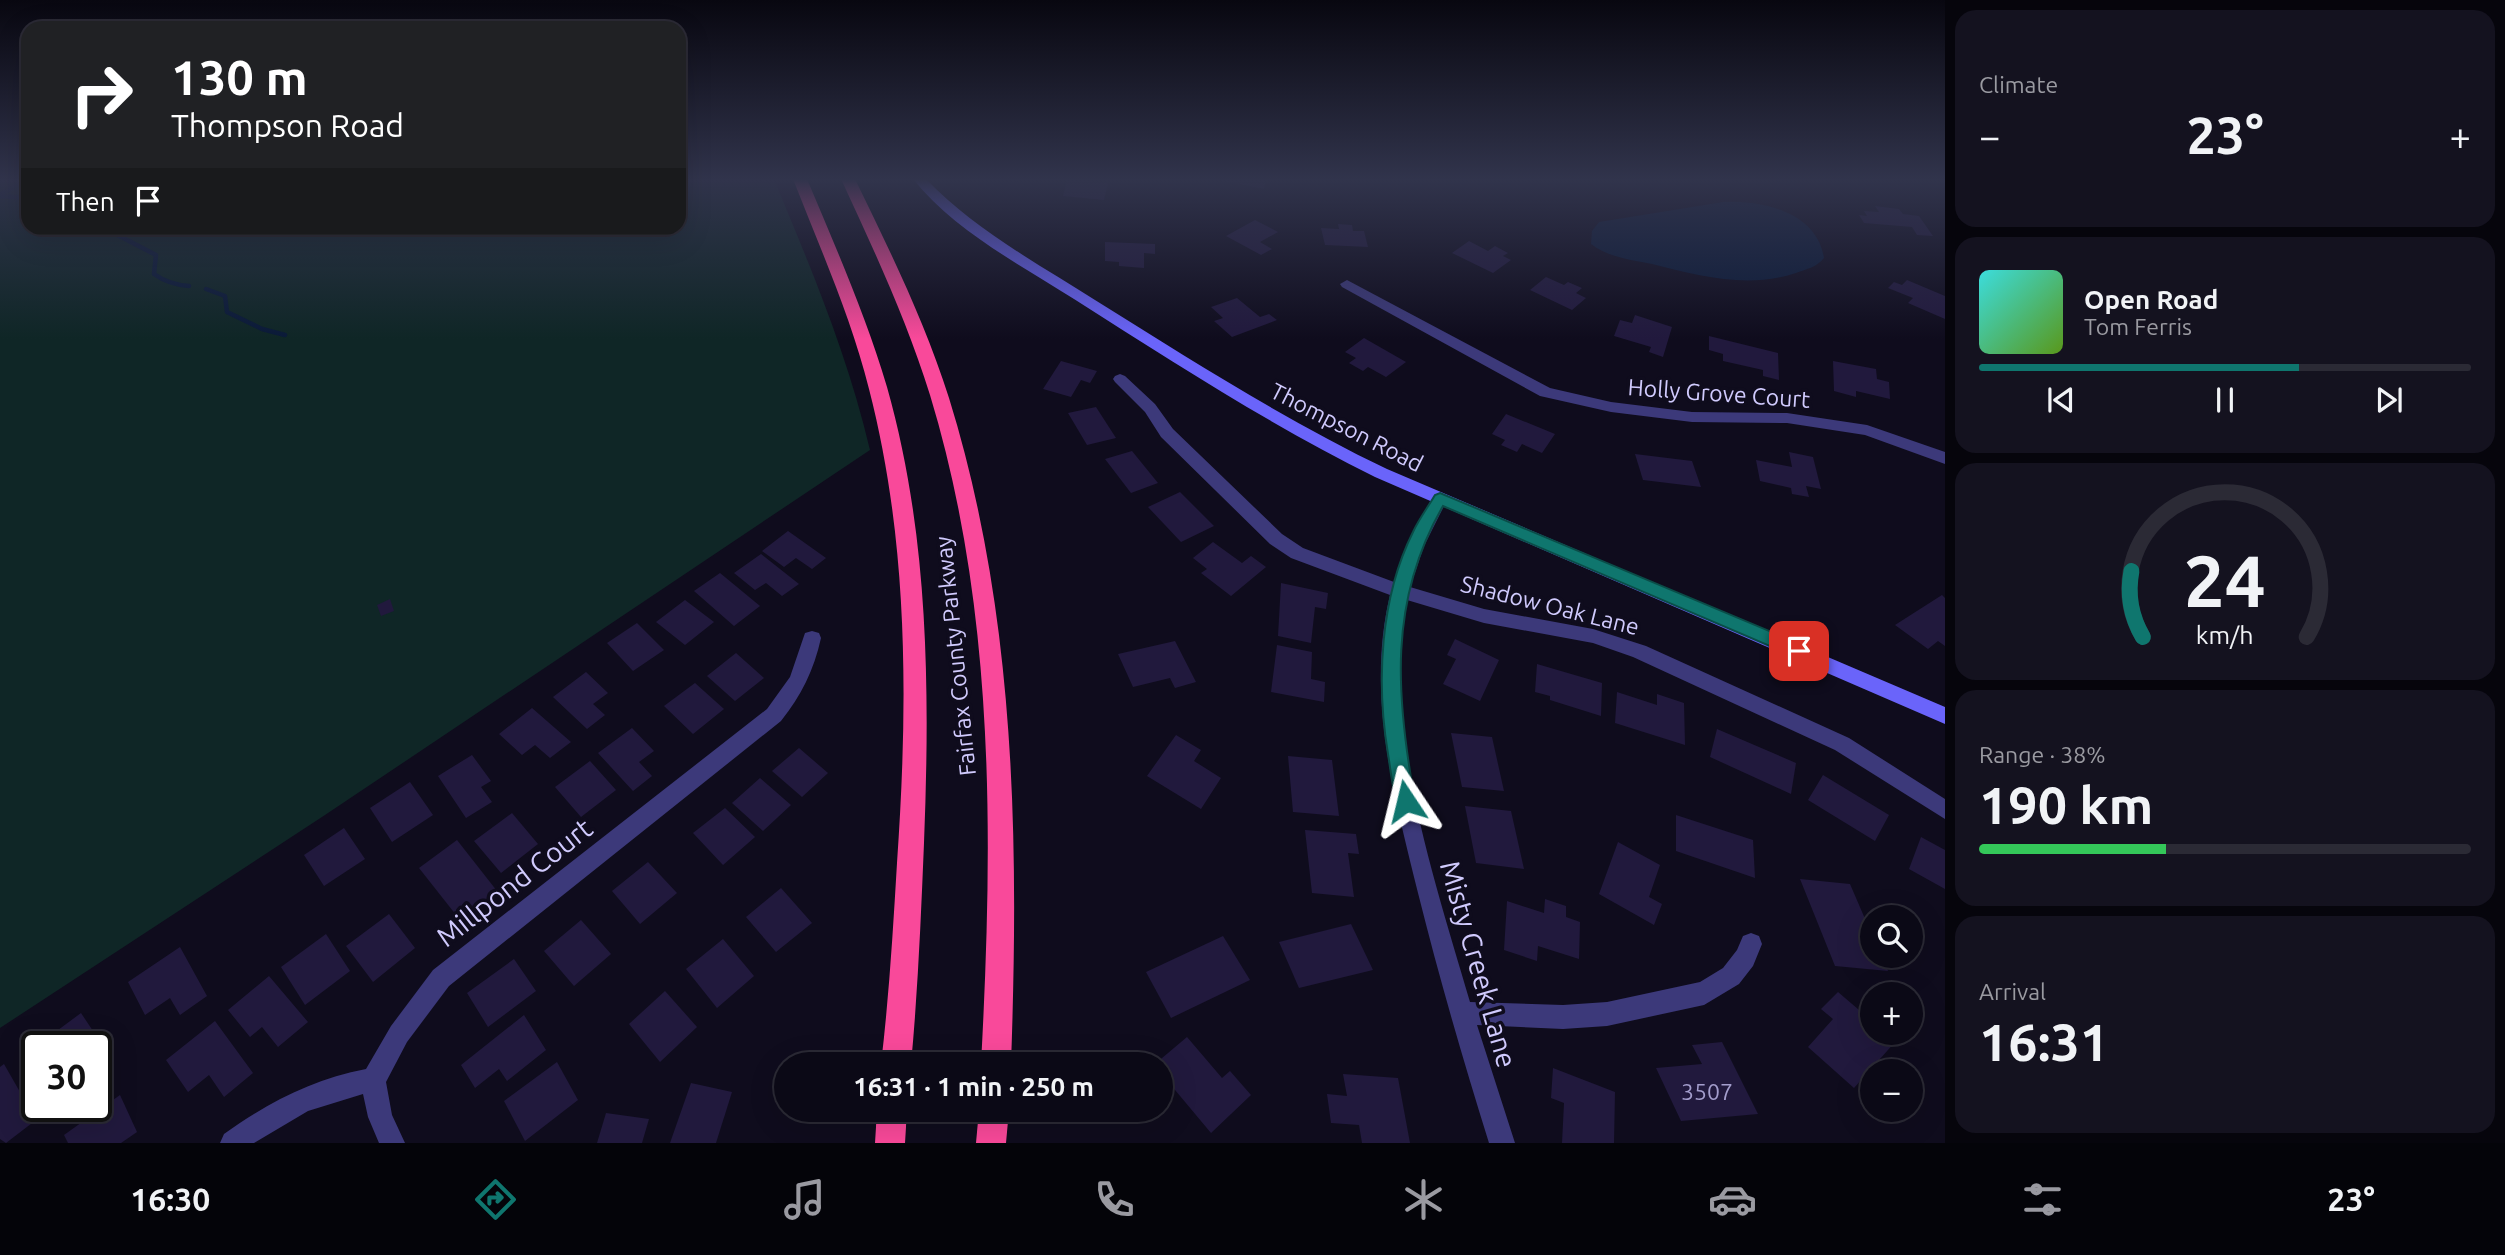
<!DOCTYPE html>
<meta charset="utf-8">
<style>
:root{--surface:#0b0916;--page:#14121f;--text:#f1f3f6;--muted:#9a9aa1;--line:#2b2a35;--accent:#0f766e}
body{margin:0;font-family:Ubuntu,sans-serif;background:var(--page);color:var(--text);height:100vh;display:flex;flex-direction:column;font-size:26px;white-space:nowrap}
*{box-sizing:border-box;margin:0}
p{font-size:23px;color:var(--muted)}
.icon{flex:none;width:38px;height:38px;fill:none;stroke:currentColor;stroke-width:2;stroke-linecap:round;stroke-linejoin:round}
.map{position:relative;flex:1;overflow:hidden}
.drawer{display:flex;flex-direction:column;gap:10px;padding:10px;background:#06050c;width:560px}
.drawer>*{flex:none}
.guide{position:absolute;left:21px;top:21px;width:665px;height:214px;border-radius:21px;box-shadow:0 7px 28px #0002,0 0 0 2px var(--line);background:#202124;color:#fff;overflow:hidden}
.tools{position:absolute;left:1860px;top:905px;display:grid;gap:14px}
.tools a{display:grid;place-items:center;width:63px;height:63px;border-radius:50%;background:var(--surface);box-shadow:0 7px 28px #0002,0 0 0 2px var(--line);font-size:35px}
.speed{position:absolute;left:21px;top:1031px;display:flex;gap:14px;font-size:35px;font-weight:700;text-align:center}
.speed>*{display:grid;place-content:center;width:91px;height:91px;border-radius:50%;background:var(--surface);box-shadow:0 7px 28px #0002,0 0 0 2px var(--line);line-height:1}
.speed .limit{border:4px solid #111;border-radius:10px;background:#fff;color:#111}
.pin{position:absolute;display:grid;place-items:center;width:60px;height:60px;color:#fff;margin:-30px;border-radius:14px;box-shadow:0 4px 10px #0006}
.me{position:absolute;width:77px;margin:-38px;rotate:350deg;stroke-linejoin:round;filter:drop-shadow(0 0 5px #0008)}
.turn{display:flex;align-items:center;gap:24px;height:147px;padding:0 35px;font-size:32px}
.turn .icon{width:91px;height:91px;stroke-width:2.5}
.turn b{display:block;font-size:49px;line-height:60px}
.then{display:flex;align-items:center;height:66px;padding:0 35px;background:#0003;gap:14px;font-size:26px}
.big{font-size:52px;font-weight:700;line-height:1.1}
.drawer .card{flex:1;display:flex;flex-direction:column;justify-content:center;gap:10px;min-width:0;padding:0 24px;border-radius:21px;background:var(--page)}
.drawer .dial{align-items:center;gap:0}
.dial svg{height:182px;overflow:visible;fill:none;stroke:var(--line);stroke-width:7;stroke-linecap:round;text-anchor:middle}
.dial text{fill:var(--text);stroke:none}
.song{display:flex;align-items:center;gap:21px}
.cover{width:84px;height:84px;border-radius:10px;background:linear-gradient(135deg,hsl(180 70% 55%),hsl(90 70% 35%))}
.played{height:7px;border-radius:4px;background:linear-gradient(90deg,var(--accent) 65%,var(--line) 65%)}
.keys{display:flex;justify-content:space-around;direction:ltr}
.heat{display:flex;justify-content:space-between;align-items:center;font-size:38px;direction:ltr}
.charge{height:10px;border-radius:5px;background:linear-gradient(90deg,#34c759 38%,var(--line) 0)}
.trip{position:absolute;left:774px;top:1052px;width:399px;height:70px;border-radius:35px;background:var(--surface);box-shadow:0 7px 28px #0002,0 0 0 2px var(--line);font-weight:700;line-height:70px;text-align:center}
.menu{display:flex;height:112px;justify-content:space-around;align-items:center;background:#040409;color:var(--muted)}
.menu .icon{width:49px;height:49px}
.menu .current{color:var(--accent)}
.menu b{font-size:32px;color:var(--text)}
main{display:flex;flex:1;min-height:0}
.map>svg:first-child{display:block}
.green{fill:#0f2626}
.water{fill:#0a1a38}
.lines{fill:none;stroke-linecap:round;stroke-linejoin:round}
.stream{stroke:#0a1a38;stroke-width:4.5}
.building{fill:#21193d}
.street{fill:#3c397a;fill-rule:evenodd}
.secondary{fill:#6a64fa;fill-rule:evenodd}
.highway{fill:#f9499a;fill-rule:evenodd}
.route{fill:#0f766e;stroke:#0a4d48;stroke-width:2}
.labels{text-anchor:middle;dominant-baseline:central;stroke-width:7;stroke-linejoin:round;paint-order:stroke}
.street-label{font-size:23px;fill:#d0cafd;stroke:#0f0c1d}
.near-number-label{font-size:23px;fill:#a49ecd}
.near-street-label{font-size:28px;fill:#d0cafd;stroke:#0f0c1d}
</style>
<main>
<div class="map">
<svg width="1945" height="1143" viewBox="0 0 1945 1143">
<rect width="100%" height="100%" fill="#0f0c1d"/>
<!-- green -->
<path class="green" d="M 0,179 L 28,179 L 28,228 L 679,228 L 679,179 L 774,179 C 812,271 847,353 870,450 L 325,815 L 0,1028 Z"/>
<!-- water -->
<path class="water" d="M 1723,202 C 1762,200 1817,212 1824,258 C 1817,267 1807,269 1796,273 C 1747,289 1700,276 1652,264 C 1632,260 1607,257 1591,244 L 1592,231 L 1599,222 Z"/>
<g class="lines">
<!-- stream -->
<g class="stream">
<path d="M 0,195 L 26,179"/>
<path d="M 0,196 L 28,198"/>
<path d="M 104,228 L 156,255 L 154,274 C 165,282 176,285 189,286"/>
<path d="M 206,289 L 225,296 L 227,312 L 262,329 L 285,335"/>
</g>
</g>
<!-- building -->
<g class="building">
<path d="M 1067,179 L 1108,183 L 1104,200 L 1063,196 Z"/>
<path d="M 1214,179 L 1266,179 L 1264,189 Z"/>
<path d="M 1875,206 L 1899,209 L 1903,214 L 1919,216 L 1933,236 L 1917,235 L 1912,227 L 1864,223 L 1859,215 L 1867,216 L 1864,211 L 1879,212 Z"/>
<path d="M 1255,220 L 1278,232 L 1260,242 L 1272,249 L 1261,255 L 1226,236 Z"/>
<path d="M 1338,224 L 1352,225 L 1353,231 L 1364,231 L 1368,247 L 1325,245 L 1321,228 L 1339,229 Z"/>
<path d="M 1469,241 L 1488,251 L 1495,246 L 1508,253 L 1503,256 L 1511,260 L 1493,273 L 1452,253 Z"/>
<path d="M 1105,242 L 1155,244 L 1155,254 L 1144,253 L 1144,268 L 1119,266 L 1119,262 L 1105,261 Z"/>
<path d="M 1546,277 L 1564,285 L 1568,282 L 1582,288 L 1576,293 L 1586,298 L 1572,310 L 1530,290 Z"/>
<path d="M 1907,280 L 1945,296 L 1945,319 L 1908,303 L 1913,298 L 1888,288 L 1894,282 L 1902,285 Z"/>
<path d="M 1237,298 L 1260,317 L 1269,314 L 1277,320 L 1232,337 L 1214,321 L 1223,318 L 1211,307 Z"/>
<path d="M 1635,315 L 1672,327 L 1663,357 L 1649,352 L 1651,347 L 1614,336 L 1620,320 L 1632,323 Z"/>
<path d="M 1709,336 L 1778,353 L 1779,380 L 1763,376 L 1763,370 L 1723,361 L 1723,354 L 1709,350 Z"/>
<path d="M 1364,338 L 1406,362 L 1386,377 L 1368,367 L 1363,371 L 1349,363 L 1356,358 L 1345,352 Z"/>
<path d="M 1061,361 L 1097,371 L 1090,383 L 1081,380 L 1071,397 L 1043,389 Z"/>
<path d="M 1833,361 L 1876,369 L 1877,379 L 1889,382 L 1890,399 L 1856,391 L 1856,397 L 1834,391 Z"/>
<path d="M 1096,407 L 1116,438 L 1087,445 L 1068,413 Z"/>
<path d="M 1506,414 L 1555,434 L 1542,453 L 1522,444 L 1517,452 L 1501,445 L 1505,440 L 1492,434 Z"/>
<path d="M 1132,451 L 1158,483 L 1131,493 L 1105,459 Z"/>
<path d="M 1789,452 L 1813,457 L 1821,489 L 1806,486 L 1809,497 L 1792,494 L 1791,488 L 1760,481 L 1756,460 L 1792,467 Z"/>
<path d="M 1635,454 L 1692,461 L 1701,487 L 1643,480 Z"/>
<path d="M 1180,492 L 1214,526 L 1181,542 L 1148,507 Z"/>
<path d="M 788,531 L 826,558 L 812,569 L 796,558 L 784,567 L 762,551 Z"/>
<path d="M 1213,542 L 1242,563 L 1251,556 L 1266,567 L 1231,596 L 1201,573 L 1207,569 L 1193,558 Z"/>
<path d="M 761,554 L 799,584 L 782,596 L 766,583 L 755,590 L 734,573 Z"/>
<path d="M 720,573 L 760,606 L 734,626 L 694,591 Z"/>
<path d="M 1281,583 L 1328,593 L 1326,609 L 1315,607 L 1311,643 L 1278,636 Z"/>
<path d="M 1942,595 L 1945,598 L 1945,646 L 1938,641 L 1928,649 L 1895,625 Z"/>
<path d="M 390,599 L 394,611 L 381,616 L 377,605 Z"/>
<path d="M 685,600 L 714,622 L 685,645 L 656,622 Z"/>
<path d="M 637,623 L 664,650 L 633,671 L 607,643 Z"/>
<path d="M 1455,639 L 1499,660 L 1480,701 L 1443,684 L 1456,659 L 1447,655 Z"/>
<path d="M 1175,641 L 1196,682 L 1175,688 L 1170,678 L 1133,687 L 1118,654 Z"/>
<path d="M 1277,645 L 1312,652 L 1311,679 L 1325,682 L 1324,702 L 1271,692 Z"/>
<path d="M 736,653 L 764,678 L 735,701 L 707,676 Z"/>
<path d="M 1537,664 L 1602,683 L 1601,716 L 1550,700 L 1550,696 L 1535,692 Z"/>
<path d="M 586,672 L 608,693 L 593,704 L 605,715 L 587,729 L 553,697 Z"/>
<path d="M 695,683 L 724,709 L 693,734 L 664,706 Z"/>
<path d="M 1617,692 L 1657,705 L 1657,694 L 1684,703 L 1685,745 L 1615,723 Z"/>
<path d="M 532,708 L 571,742 L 550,758 L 535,745 L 522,755 L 499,734 Z"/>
<path d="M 632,728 L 654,751 L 639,762 L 652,776 L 633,791 L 598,753 Z"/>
<path d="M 1717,729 L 1796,763 L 1791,794 L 1710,757 Z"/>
<path d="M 1451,733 L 1492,737 L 1504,791 L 1462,787 Z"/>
<path d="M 1176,735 L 1201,750 L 1194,761 L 1221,778 L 1201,809 L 1147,776 Z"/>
<path d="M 799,748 L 828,773 L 802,797 L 772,771 Z"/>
<path d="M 472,755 L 491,781 L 481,787 L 492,802 L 466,818 L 438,776 Z"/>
<path d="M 1288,756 L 1332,760 L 1339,816 L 1293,812 Z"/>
<path d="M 590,761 L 616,790 L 581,817 L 555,787 Z"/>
<path d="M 1823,775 L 1889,815 L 1875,841 L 1808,800 Z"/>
<path d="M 760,778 L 791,805 L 763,831 L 732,803 Z"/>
<path d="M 410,782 L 433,815 L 392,842 L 370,808 Z"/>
<path d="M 1465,806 L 1511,811 L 1524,869 L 1476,863 Z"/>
<path d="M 725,808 L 755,837 L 723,865 L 693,833 Z"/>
<path d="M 512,813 L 538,844 L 501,873 L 474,841 Z"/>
<path d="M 1676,815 L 1753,840 L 1755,878 L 1676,851 Z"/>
<path d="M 344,828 L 365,859 L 324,886 L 304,855 Z"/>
<path d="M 1305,830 L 1356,834 L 1359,854 L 1348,853 L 1354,897 L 1312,893 Z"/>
<path d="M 1921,837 L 1945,850 L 1945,889 L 1909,869 Z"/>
<path d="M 457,840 L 497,891 L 460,920 L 419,868 Z"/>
<path d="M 1618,842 L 1660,865 L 1649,897 L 1662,904 L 1654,925 L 1599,894 Z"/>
<path d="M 648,862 L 677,893 L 640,924 L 612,891 Z"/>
<path d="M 1800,879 L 1850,884 L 1872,935 L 1872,956 L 1882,956 L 1888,971 L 1835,966 Z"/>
<path d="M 781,888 L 812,923 L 776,952 L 746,917 Z"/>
<path d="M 1545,899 L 1566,906 L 1566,917 L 1580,922 L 1579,959 L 1538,946 L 1537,961 L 1504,950 L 1507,901 L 1544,913 Z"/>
<path d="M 389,914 L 415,948 L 373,982 L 346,946 Z"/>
<path d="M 581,920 L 611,954 L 574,986 L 544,951 Z"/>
<path d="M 1351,924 L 1373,970 L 1299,988 L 1279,942 Z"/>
<path d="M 326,934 L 350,971 L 305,1005 L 281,967 Z"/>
<path d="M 1223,936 L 1250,980 L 1171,1018 L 1146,972 Z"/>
<path d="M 723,939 L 754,976 L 717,1008 L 686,969 Z"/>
<path d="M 180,947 L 207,996 L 180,1015 L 170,998 L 145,1015 L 128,982 Z"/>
<path d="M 514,959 L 536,991 L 488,1027 L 467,993 Z"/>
<path d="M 269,976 L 308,1022 L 278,1047 L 262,1027 L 250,1037 L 228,1010 Z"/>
<path d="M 665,991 L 697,1027 L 660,1062 L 629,1024 Z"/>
<path d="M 1838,992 L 1872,1021 L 1872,1032 L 1886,1032 L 1896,1041 L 1854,1088 L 1808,1047 L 1833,1019 L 1821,1009 Z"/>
<path d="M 81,1013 L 101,1043 L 97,1046 L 37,1046 L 37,1070 L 27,1053 Z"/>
<path d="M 524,1015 L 546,1050 L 507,1081 L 499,1069 L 475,1088 L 461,1065 Z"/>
<path d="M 215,1021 L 253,1073 L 224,1097 L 209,1075 L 188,1092 L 166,1060 Z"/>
<path d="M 1187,1037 L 1222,1078 L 1230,1071 L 1251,1095 L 1211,1133 L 1160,1072 L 1160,1064 L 1155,1064 Z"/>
<path d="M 1722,1042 L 1758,1114 L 1681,1121 L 1656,1068 L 1702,1064 L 1692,1045 Z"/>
<path d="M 557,1062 L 578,1100 L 525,1141 L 504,1101 Z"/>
<path d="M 4,1064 L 36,1120 L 6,1143 L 0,1139 L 0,1067 Z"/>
<path d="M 1553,1068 L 1615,1092 L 1614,1143 L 1562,1143 L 1564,1103 L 1551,1098 Z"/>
<path d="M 1343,1074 L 1398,1078 L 1410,1143 L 1362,1143 L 1359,1125 L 1331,1123 L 1327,1094 L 1347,1096 Z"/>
<path d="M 691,1083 L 732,1092 L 716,1143 L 670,1143 Z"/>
<path d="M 120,1095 L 137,1132 L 121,1143 L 68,1143 L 64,1135 Z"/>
<path d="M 606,1113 L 649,1119 L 642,1143 L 597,1143 Z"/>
</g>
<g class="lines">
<!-- street -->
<g class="street">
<path d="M 1347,280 L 1550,388 L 1611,402 L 1692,412 L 1787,413 L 1867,425 L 1945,452 L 1945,464 L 1865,435 L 1787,423 L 1692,422 L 1611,412 L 1540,396 L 1342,287 L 1340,284 Z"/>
<path d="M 1120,374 L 1125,376 L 1155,404 L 1173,429 L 1282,534 L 1303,548 L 1394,582 L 1407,546 L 1434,494 L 1446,494 L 1448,498 L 1424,546 L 1410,587 L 1484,609 L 1593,629 L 1646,646 L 1849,738 L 1945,799 L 1945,819 L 1835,750 L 1633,657 L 1593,643 L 1484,623 L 1407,600 C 1381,725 1435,881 1470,1002 L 1563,1005 L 1607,1002 L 1700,982 L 1723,968 L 1737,950 L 1743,936 L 1751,933 L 1759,936 L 1762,944 L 1753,966 L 1739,984 L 1704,1005 L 1607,1026 L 1563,1029 L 1477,1025 L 1515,1143 L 1489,1143 C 1463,1060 1439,977 1418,893 C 1394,795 1366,695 1390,595 L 1291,558 L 1270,544 L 1161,437 L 1145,412 L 1115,382 L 1113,379 L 1115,376 Z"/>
<path d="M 812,631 L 819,633 L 821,638 C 814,670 801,696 781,721 L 449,986 L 407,1042 L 386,1082 L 392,1115 L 405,1143 L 379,1143 L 368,1117 L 363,1094 L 308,1111 L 254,1143 L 220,1143 L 224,1134 C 267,1103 313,1079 366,1069 L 391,1026 L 433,970 L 767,709 L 790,677 L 805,633 Z"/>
</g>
<!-- secondary -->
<path class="secondary" d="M 913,179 L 926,179 C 975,230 1037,263 1095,300 C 1191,360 1285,420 1387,469 L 1945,707 L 1945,724 L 1375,477 C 1270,425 1173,362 1074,299 C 1019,264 955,231 913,179 Z"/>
<!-- highway -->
<g class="highway">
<path d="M 793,179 L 807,179 C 836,248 866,316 887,387 C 929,535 930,690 924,843 C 921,916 918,990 911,1064 L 881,1064 C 889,997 893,930 897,863 C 908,704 909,544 869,389 C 851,317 820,248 793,179 Z"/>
<path d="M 841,179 L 855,179 C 890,251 925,322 949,398 C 1016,614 1019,840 1011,1064 L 981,1064 C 993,841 996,612 930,395 C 907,321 874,250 841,179 Z"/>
<path d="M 877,1110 L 907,1110 L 905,1143 L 875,1143 Z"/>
<path d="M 979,1110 L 1009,1110 L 1006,1143 L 976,1143 Z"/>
</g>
</g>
<!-- sky -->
<linearGradient id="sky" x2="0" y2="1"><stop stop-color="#080710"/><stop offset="0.53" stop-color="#31344c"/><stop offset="1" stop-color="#31344c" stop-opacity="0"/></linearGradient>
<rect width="1945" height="339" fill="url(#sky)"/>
<!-- route -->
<path class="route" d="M 1440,493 L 1805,646 L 1808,651 L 1805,656 L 1793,656 L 1443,506 C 1388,601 1396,697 1415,801 L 1412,807 L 1406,810 L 1399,807 C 1392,791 1391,771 1388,754 C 1376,682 1380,598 1413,532 C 1419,519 1428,507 1435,495 Z"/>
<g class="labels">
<!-- street labels -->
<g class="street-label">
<text transform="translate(1719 393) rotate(4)">Holly Grove Court</text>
<text transform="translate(1347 427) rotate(27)">Thompson Road</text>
<text transform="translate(1550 605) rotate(14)">Shadow Oak Lane</text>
<text transform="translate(955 656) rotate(-96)">Fairfax County Parkway</text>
</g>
<!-- near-number labels -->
<g class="near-number-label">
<text x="1707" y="1091">3507</text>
</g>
<!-- near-street labels -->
<g class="near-street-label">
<text transform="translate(514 882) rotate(-38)">Millpond Court</text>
<text transform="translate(1479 964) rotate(74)">Misty Creek Lane</text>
</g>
</g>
</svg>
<div class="tools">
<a><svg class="icon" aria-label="search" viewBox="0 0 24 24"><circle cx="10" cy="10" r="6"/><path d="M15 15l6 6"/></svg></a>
<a>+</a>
<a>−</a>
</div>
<div class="speed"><div class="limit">30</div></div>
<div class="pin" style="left:1799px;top:651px;background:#d93025"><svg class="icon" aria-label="arrive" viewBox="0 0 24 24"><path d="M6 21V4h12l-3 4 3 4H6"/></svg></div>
<svg class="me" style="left:1406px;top:801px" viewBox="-20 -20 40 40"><path d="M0-17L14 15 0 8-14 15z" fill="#0f766e" stroke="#fff" stroke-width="4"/></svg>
<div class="trip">16:31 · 1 min · 250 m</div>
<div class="guide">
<div class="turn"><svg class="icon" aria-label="right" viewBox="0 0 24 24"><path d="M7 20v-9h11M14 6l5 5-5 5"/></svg><div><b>130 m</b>Thompson Road</div></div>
<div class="then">Then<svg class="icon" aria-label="arrive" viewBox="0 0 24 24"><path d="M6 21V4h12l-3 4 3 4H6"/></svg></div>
</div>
</div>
<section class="drawer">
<div class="card"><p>Climate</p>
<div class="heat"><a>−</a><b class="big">23°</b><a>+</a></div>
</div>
<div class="card">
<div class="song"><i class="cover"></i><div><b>Open Road</b><p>Tom Ferris</p></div></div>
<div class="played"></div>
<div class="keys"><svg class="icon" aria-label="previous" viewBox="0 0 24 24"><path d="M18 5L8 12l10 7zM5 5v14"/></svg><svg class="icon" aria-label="pause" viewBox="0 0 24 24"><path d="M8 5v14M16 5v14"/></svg><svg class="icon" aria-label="next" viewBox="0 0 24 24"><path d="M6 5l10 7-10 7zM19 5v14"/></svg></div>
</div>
<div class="card dial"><svg viewBox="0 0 100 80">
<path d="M14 69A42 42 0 1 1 86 69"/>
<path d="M14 69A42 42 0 0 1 9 40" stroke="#0f766e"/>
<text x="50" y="56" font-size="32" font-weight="700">24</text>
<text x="50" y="72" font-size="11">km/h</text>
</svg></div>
<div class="card"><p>Range · 38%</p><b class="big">190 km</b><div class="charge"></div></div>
<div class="card"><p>Arrival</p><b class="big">16:31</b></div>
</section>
</main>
<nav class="menu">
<b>16:30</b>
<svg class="icon current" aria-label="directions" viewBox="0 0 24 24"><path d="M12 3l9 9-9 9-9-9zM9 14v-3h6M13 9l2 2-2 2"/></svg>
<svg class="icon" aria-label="music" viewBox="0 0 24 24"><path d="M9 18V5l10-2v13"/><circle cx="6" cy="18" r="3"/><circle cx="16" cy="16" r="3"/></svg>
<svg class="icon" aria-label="phone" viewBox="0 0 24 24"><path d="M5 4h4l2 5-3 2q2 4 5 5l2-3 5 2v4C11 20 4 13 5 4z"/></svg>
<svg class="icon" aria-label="climate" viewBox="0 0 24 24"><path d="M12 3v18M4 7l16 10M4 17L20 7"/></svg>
<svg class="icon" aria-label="car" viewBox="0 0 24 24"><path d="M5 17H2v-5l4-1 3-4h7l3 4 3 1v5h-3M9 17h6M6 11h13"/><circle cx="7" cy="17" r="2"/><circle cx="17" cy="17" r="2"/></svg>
<svg class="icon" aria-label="filters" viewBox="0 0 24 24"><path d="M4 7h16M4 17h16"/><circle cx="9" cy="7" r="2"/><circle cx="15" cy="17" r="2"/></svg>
<b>23°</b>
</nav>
